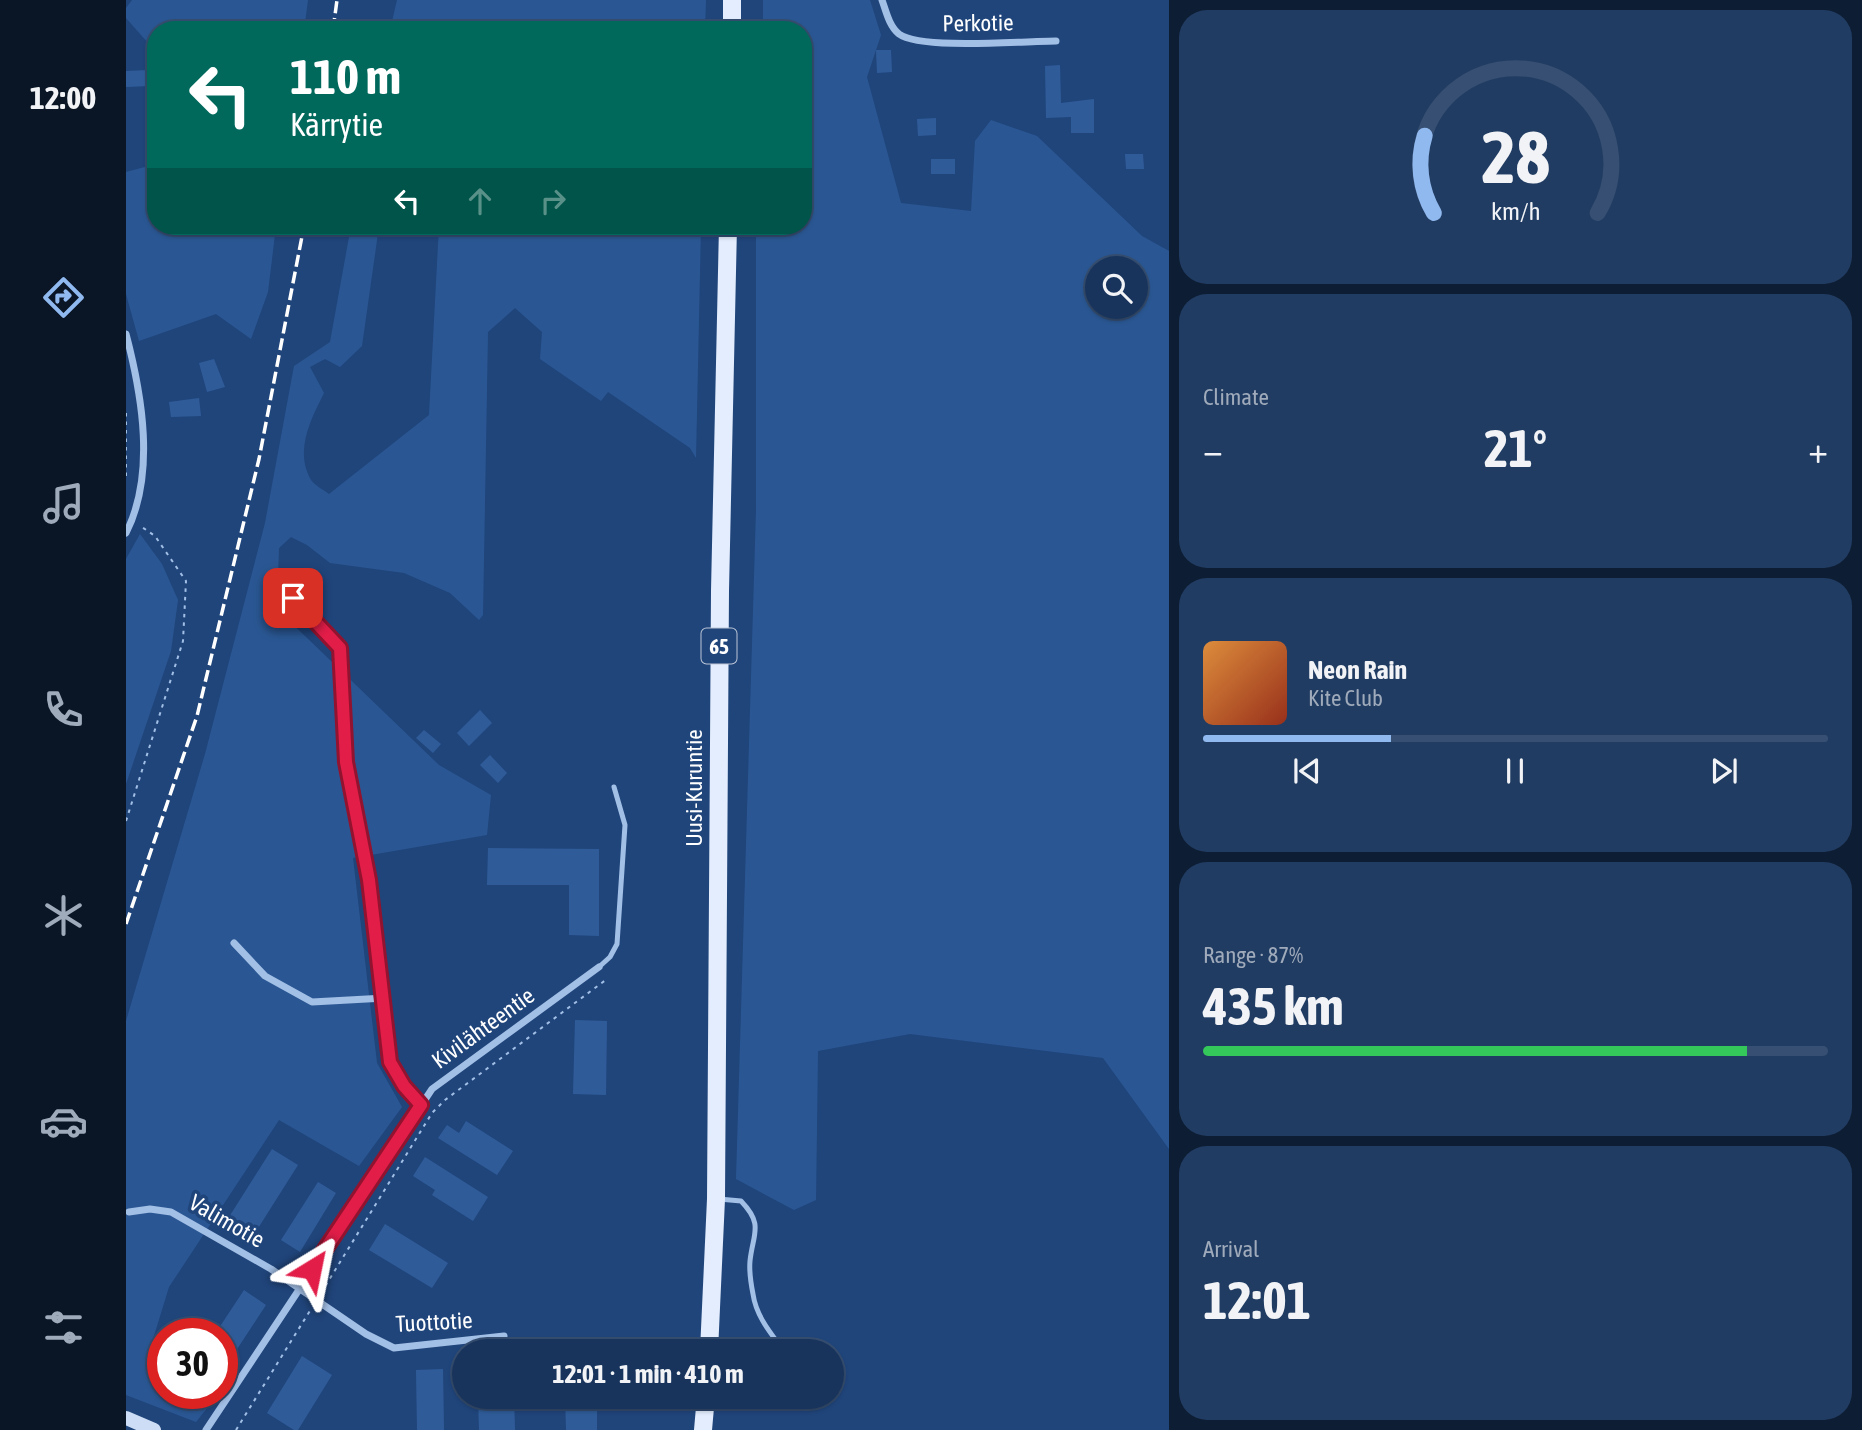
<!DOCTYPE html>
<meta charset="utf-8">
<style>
:root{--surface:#18345c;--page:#213c62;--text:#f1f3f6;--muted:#9faabb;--line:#364f72;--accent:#90b9f0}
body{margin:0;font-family:"Asap Condensed",sans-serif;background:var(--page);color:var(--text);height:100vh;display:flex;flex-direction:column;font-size:26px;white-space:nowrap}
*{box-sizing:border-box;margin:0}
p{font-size:23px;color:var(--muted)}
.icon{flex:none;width:38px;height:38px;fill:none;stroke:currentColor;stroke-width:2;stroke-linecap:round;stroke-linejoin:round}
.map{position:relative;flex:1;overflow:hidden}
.details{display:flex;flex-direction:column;gap:10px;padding:10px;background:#0d1d33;width:693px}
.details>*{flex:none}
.top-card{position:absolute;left:21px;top:21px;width:665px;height:214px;border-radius:28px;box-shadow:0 2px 5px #0004,0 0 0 2px var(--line);background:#00695c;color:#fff;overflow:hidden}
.fabs{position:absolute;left:959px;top:256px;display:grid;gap:14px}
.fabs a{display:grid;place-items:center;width:63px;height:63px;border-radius:50%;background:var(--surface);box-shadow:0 2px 5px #0004,0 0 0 2px var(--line);font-size:35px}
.speed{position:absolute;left:21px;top:1318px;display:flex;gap:14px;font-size:35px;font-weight:700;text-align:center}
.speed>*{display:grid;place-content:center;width:91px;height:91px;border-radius:50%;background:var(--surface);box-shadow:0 2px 5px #0004,0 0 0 2px var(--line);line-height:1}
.speed .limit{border:10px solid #d22;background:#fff;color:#111}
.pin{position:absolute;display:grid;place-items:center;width:60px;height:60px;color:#fff;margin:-30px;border-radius:14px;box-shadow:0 4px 10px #0006}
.me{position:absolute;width:77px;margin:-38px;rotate:35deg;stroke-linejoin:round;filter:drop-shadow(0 0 5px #0008)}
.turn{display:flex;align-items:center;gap:24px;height:147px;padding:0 28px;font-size:32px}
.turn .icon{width:91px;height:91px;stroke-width:2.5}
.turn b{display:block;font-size:49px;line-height:60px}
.lanes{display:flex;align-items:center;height:66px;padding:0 28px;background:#0003;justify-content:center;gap:35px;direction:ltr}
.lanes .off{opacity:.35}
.big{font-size:52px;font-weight:700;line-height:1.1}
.details .card{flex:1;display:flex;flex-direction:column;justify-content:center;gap:10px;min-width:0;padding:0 24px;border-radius:28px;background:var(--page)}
.details .dial{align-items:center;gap:0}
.dial svg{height:182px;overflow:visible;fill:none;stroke:var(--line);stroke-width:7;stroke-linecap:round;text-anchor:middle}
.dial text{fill:var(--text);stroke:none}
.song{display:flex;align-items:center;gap:21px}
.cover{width:84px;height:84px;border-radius:10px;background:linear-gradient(135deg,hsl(30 70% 55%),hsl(10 70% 35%))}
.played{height:7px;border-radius:4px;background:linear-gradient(90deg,var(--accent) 30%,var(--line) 30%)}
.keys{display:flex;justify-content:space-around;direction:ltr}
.heat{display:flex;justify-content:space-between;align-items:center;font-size:38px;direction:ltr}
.charge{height:10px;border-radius:5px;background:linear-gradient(90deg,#34c759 87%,var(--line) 0)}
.trip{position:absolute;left:326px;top:1339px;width:392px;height:70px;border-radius:35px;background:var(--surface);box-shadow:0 2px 5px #0004,0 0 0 2px var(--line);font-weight:700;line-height:70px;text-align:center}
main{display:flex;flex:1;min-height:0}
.menu{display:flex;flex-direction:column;width:126px;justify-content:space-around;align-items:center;background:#0a1525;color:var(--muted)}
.menu .icon{width:49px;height:49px}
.menu .active{color:var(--accent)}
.menu b{font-size:32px;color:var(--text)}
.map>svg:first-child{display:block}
.green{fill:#2a5793;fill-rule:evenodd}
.building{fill:#2f5c99}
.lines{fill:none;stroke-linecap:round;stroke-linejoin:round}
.path{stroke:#a2bfe6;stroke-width:2;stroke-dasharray:3.5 5;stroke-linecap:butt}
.service{stroke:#a2bfe6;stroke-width:5}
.minor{stroke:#a2bfe6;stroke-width:7}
.secondary{stroke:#ccddf5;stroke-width:14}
.primary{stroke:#e3edfd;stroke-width:18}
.rail{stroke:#fff;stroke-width:3.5;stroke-dasharray:12 5;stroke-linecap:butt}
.route-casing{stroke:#92132f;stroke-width:18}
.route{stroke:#e11d48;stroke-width:12}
.labels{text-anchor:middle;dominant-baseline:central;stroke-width:7;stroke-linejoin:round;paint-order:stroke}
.shield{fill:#20457b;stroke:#bcc7d7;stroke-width:2}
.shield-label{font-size:21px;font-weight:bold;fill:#fff}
.street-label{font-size:23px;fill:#fff;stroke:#20457b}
</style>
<main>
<nav class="menu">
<b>12:00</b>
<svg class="icon active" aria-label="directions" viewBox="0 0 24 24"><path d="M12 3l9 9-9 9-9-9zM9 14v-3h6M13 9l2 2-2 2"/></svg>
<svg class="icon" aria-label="music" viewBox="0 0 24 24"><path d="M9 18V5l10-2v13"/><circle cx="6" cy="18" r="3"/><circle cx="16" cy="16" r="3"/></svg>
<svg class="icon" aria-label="phone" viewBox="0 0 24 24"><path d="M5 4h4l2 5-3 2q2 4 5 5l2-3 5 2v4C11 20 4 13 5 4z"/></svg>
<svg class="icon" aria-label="climate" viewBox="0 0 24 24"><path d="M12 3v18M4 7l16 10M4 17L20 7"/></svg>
<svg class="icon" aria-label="car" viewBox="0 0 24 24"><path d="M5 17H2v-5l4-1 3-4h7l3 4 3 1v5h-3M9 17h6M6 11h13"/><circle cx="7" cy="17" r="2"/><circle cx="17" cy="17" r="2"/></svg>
<svg class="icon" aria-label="filters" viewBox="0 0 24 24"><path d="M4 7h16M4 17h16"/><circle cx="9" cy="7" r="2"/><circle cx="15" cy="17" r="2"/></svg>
</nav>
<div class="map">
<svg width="1043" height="1430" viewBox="0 0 1043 1430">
<rect width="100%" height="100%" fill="#20457b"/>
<!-- green -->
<g class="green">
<path d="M 6,0 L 182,0 L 178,30 L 30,30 L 30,52 L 0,18 L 0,8 Z"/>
<path d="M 271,0 L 580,0 L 579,30 L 264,30 Z"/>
<path d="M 637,0 L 744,0 L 755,35 L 741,77 L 775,203 L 845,211 L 849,141 L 865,120 L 911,136 L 1016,236 L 1043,251 L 1043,1149 L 977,1058 L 784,1034 L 692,1051 L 690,1200 L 668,1210 L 610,1179 L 630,510 L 630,226 L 677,226 L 677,30 L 637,30 ZM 971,268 L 1010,268 L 1010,306 L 971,306 Z"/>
<path d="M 30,164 L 30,226 L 150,226 L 142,292 L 125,339 L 90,314 L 13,341 L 0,294 L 0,172 Z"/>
<path d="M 225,226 L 253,226 L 236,346 L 214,367 L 199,359 L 184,367 L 198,393 C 185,419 168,451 185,480 C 188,485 198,490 203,494 L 303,415 L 313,226 L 575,226 L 570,458 L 564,448 L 482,392 L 475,401 L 414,359 L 416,332 L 389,308 L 362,332 L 357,615 L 353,620 L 324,593 L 278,573 L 204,563 L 181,545 L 165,537 L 153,548 L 151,609 L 313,765 L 365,795 L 361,835 L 227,858 L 251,1063 L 276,1107 L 233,1166 L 153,1120 L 43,1287 L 19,1365 L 37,1375 L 37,1393 L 70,1393 L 86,1402 L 70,1422 L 0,1395 L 0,1021 L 79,754 L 139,523 L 168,366 L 204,342 Z"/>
<path d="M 14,534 L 36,564 L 52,600 L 45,651 L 0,784 L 0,559 Z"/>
</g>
<!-- building -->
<g class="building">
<path d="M 750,50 L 765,50 L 766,72 L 751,73 Z"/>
<path d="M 934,65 L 935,103 L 968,99 L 968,133 L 945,133 L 945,117 L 920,118 L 919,66 Z"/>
<path d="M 23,70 L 23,86 L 0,87 L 0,71 Z"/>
<path d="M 810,118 L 810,135 L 792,136 L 791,119 Z"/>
<path d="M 999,154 L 1017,154 L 1018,169 L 1000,169 Z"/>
<rect x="805" y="159" width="24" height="15"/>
<path d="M 88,359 L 99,387 L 81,392 L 73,363 Z"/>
<path d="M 73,398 L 75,416 L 45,417 L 43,402 Z"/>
<path d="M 354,710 L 366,723 L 343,746 L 331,733 Z"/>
<path d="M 298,730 L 315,744 L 307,753 L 290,738 Z"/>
<path d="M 364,755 L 381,773 L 372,783 L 354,765 Z"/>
<path d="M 362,848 L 473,849 L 473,936 L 443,935 L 443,885 L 361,885 Z"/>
<path d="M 449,1020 L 481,1021 L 480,1095 L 447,1094 Z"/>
<path d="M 340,1121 L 387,1151 L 371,1175 L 312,1138 L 321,1125 L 333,1133 Z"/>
<path d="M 146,1149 L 172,1165 L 129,1233 L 103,1217 Z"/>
<path d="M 299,1157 L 362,1197 L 347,1221 L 306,1195 L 309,1190 L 287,1176 Z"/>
<path d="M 192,1182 L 210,1193 L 174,1252 L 155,1240 Z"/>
<path d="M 259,1224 L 322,1263 L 306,1288 L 243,1250 Z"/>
<path d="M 118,1290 L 140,1305 L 96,1372 L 96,1334 L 89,1334 Z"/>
<path d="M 176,1356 L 206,1375 L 172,1430 L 168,1430 L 141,1413 Z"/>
<path d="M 317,1369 L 318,1430 L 291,1430 L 290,1370 Z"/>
<path d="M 352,1396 L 388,1396 L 389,1430 L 353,1430 Z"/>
<path d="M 439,1396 L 471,1396 L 471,1430 L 440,1430 Z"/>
</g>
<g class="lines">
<!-- path -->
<g class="path">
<path d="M 0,413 L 0,476"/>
<path d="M 0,821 L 57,641 L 60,581 L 29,536 L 13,525"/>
<path d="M 195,1293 L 306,1113 L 319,1100 L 481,979"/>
<path d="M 110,1430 L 185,1309"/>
</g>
<!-- service -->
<g class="service">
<path d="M 167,598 L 214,648 L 220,762 L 247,904"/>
<path d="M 473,967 L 484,957 L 491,944 L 499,825 L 488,787"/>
<path d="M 593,1199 L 615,1201 C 638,1225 627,1233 624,1261 C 623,1272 625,1284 627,1294 C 630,1315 643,1331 655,1347"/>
</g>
<!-- minor -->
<g class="minor">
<path d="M 756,0 C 760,11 763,26 773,34 C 794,50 899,41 930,41"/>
<path d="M 0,334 C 16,395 30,474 0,533"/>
<path d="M 247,904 L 264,1062 L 278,1086 L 295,1105"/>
<path d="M 108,943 L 139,976 L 186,1002 L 259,998"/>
<path d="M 3,1212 L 24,1209 L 45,1212 L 145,1269 L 240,1334 L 268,1348 L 378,1336"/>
<path d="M 80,1430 L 306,1089 L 473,967"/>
</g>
<!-- secondary -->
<path class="secondary" d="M 0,1418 L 28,1430"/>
<!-- primary -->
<g class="primary">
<path d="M 606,30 L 606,0"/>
<path d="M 583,1351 L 590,1199 L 594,591 L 602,226"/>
<path d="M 577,1430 L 580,1396"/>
</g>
<!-- rail -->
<g class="rail">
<path d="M 207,30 L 211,0"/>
<path d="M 0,924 L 71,716 L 133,459 L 178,226"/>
</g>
</g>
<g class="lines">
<defs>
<path id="route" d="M 167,598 L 214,648 L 220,762 L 243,880 L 264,1062 L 278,1086 L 295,1105 L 186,1269"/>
</defs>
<!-- route casing -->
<use href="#route" class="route-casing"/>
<!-- route -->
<use href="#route" class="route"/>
</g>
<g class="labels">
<!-- shield labels -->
<rect class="shield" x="575.5" y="628.5" width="35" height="35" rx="5"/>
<g class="shield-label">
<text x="593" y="646">65</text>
</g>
<!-- street labels -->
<g class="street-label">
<text transform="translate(852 23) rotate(-1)">Perkotie</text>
<text transform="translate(568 788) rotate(-90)">Uusi-Kuruntie</text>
<text transform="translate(357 1028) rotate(-36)">Kivilähteentie</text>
<text transform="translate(101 1221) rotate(30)">Valimotie</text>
<text transform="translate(308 1322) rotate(-3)">Tuottotie</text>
</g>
</g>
</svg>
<div class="fabs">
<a><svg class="icon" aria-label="search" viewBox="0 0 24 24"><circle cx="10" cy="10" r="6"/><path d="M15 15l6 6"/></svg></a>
</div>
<div class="speed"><div class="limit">30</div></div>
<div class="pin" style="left:167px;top:598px;background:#d93025"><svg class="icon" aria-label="arrive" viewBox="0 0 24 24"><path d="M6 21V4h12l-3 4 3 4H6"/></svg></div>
<svg class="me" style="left:186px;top:1269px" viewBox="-20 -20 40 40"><path d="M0-17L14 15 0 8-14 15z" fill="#e11d48" stroke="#fff" stroke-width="4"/></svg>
<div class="trip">12:01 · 1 min · 410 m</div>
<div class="top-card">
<div class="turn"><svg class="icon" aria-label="left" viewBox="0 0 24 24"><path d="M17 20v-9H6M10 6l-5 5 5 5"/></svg><div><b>110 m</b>Kärrytie</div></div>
<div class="lanes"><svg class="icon" aria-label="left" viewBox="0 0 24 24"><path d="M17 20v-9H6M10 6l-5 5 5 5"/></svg><svg class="icon off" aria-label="ahead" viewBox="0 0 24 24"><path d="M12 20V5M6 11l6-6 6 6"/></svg><svg class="icon off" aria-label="right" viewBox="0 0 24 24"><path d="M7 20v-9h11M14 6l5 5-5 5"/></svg></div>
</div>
</div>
<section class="details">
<div class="card dial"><svg viewBox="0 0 100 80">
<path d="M14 69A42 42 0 1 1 86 69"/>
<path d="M14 69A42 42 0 0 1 10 35" stroke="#90b9f0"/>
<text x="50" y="56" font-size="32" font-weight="700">28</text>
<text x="50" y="72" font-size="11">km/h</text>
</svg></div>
<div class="card"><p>Climate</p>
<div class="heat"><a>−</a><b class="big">21°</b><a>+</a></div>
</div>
<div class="card">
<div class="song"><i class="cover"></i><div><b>Neon Rain</b><p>Kite Club</p></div></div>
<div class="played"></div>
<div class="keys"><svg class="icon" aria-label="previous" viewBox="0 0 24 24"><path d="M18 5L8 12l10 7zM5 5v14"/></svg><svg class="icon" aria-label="pause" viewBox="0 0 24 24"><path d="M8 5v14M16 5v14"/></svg><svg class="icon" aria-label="next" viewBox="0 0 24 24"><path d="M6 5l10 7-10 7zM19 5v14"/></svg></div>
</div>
<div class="card"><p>Range · 87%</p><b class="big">435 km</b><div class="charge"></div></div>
<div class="card"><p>Arrival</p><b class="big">12:01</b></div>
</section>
</main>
